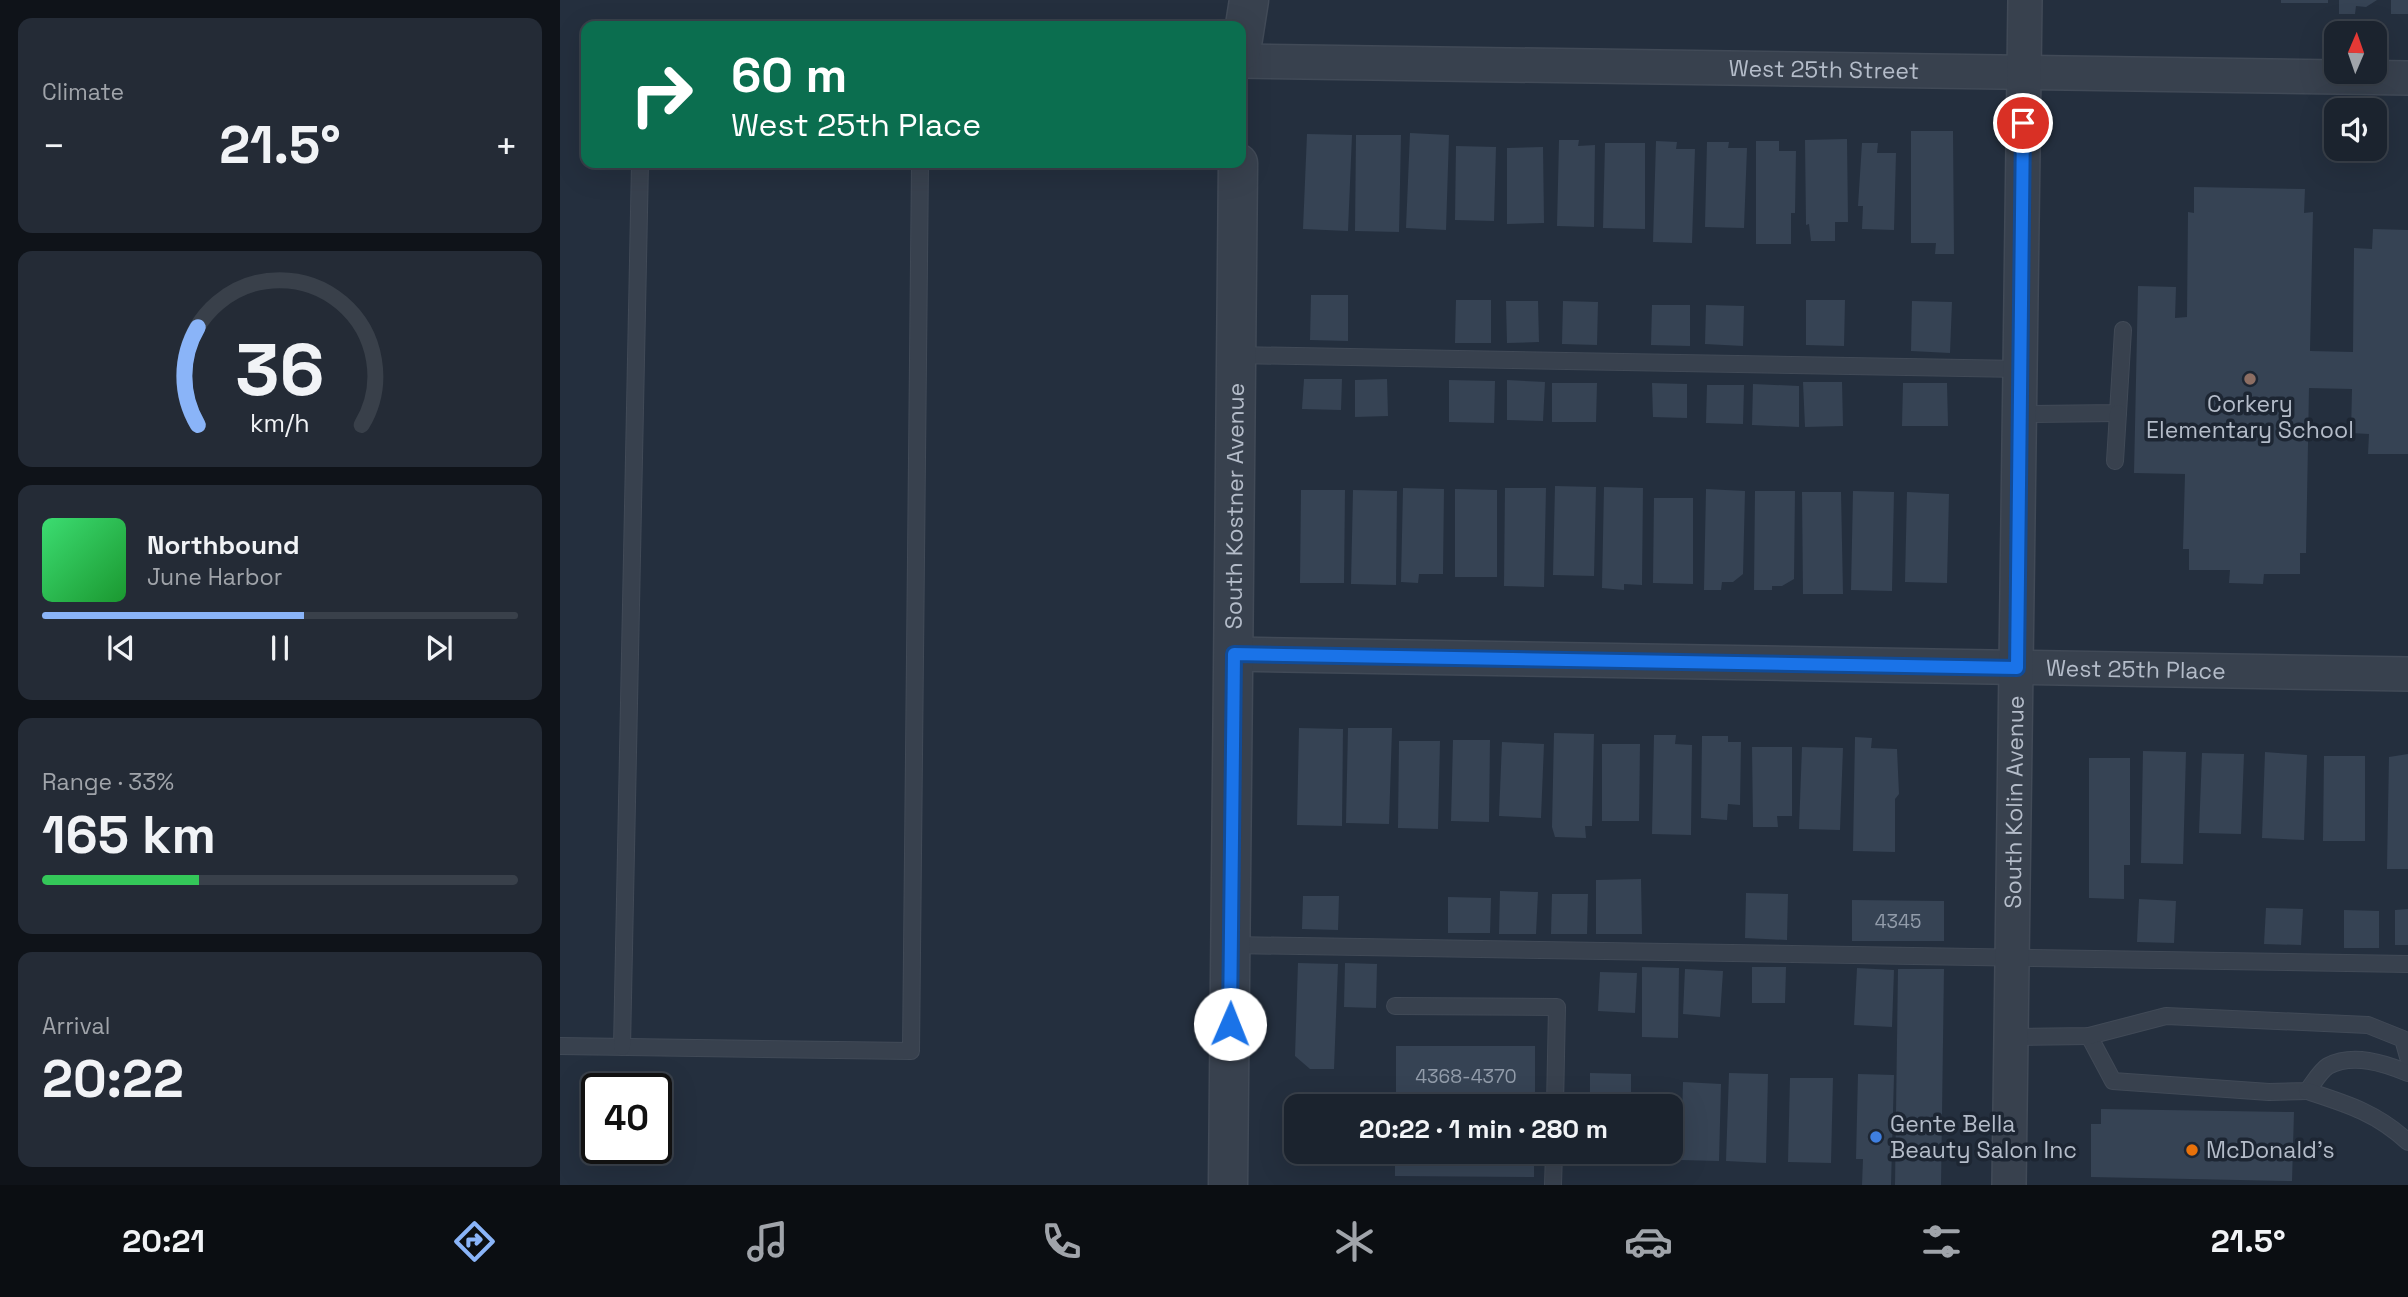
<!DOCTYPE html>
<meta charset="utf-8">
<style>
:root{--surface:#1b232e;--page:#242b36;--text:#f1f3f6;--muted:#a0a4aa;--line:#39404a;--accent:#8ab4f8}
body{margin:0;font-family:"Space Grotesk",sans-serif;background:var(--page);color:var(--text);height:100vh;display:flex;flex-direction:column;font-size:26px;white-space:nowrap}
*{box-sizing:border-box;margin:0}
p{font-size:23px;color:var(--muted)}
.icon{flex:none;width:38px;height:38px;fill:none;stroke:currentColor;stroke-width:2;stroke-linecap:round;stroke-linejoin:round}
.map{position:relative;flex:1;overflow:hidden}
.side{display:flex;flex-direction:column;gap:18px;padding:18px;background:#0f1319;width:560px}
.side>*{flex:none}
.top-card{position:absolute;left:21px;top:21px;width:665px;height:147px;border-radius:14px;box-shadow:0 7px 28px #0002,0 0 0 2px var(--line);background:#0b6e4f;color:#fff;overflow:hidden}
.needle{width:46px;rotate:2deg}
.tools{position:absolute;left:1764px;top:21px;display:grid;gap:14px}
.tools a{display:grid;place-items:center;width:63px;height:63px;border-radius:14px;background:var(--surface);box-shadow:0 7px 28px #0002,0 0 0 2px var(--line);font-size:35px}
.speed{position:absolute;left:21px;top:1073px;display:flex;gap:14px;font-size:35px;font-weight:700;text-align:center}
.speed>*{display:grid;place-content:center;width:91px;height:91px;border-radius:50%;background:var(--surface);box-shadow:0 7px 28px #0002,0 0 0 2px var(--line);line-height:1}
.speed .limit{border:4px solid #111;border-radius:10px;background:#fff;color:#111}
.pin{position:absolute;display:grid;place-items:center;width:60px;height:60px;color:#fff;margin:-30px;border:4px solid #fff;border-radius:50%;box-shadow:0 2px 7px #0007}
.me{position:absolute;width:77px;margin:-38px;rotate:1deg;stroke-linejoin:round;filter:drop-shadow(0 0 5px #0008)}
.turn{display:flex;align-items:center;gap:24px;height:147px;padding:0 35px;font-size:32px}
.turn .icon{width:91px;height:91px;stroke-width:2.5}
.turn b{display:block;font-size:49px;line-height:60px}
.big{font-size:52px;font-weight:600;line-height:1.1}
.side .widget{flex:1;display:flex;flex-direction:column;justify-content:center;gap:10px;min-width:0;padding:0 24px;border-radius:14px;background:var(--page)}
.side .dial{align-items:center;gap:0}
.dial svg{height:182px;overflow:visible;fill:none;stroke:var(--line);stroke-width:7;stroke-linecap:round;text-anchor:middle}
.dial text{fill:var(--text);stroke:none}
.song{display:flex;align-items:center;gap:21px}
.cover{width:84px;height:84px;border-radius:10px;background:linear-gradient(135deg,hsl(140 70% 55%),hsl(130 70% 35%))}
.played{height:7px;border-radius:4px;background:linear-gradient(90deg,var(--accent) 55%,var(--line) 55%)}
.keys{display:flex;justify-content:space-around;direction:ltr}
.heat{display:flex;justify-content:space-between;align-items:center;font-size:38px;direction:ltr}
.charge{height:10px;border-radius:5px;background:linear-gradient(90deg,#34c759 33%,var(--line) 0)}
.trip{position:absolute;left:724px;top:1094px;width:399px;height:70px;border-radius:14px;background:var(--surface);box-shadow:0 7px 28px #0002,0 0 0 2px var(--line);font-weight:600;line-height:70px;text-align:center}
.menu{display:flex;height:112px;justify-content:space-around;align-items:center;background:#0b0e12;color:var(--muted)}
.menu .icon{width:49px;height:49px}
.menu .selected{color:var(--accent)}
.menu b{font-size:32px;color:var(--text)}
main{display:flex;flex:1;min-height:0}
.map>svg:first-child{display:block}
.building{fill:#364354}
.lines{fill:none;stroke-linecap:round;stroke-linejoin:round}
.service-casing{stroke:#414a57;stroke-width:18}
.minor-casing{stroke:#414a57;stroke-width:36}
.tertiary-casing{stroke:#414a57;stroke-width:41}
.service{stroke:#38414e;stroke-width:16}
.minor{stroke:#38414e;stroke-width:33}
.tertiary{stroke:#38414e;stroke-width:38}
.route-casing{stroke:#114b97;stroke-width:18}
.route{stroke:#1a73e8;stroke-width:12}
.education-dot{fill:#8d6e63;stroke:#1d2633;stroke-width:2.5}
.shop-dot{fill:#3f7fe0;stroke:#1d2633;stroke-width:2.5}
.food-dot{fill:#e8710a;stroke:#1d2633;stroke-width:2.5}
.labels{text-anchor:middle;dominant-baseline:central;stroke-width:7;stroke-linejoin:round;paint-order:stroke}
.number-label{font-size:19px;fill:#929caa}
.street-label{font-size:23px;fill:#b4bcc9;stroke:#1d2633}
.poi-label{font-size:23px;fill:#b4bcc9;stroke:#1d2633;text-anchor:start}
</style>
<main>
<section class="side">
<div class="widget"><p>Climate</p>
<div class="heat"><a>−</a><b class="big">21.5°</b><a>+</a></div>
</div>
<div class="widget dial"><svg viewBox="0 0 100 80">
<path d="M14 69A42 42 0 1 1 86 69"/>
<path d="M14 69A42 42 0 0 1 14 26" stroke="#8ab4f8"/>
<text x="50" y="56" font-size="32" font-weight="700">36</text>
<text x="50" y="72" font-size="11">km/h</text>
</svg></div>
<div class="widget">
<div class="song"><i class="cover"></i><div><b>Northbound</b><p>June Harbor</p></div></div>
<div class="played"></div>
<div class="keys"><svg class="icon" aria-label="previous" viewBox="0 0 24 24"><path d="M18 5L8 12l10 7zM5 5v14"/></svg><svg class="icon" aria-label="pause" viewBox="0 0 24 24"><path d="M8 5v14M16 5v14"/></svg><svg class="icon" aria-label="next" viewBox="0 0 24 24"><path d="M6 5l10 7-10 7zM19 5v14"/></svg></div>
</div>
<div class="widget"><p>Range · 33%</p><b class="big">165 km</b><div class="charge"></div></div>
<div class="widget"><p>Arrival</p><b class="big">20:22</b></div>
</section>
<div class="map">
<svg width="1848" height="1185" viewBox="0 0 1848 1185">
<rect width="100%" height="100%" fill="#242f3e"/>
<!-- building -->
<g class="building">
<rect x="1721" y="0" width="47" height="3"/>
<path d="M 1779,0 L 1817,0 L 1806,7 L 1796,6 L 1795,14 L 1779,14 Z"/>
<rect x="1831" y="0" width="17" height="14"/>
<path d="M 1351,131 L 1393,131 L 1394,254 L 1375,254 L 1376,243 L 1351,243 Z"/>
<path d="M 850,133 L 889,135 L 886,230 L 846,228 Z"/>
<path d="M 747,134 L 792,135 L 788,231 L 743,229 Z"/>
<path d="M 796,135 L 841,135 L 839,232 L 795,231 Z"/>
<path d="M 1287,139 L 1288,222 L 1275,222 L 1275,241 L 1251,241 L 1249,224 L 1246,225 L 1245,140 Z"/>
<path d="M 999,140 L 1019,140 L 1018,146 L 1035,145 L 1034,227 L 997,226 Z"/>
<path d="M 1096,141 L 1117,142 L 1116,149 L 1135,149 L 1132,243 L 1093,242 Z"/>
<path d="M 1196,141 L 1219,141 L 1219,151 L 1236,151 L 1235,213 L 1231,213 L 1231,244 L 1196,244 Z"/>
<path d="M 1147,142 L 1169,142 L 1168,148 L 1187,148 L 1184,228 L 1145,227 Z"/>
<path d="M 1045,143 L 1085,143 L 1085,229 L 1043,228 Z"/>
<path d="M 1302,143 L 1318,143 L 1317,153 L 1336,153 L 1334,230 L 1302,229 L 1303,206 L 1298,206 Z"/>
<path d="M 896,146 L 936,147 L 934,221 L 895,220 Z"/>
<path d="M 983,147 L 984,223 L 947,224 L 947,148 Z"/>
<path d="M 1634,187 L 1745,189 L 1744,213 L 1753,212 L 1750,351 L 1793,352 L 1794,248 L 1812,249 L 1813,229 L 1848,230 L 1848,454 L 1808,454 L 1809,434 L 1791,433 L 1792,389 L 1749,388 L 1746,553 L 1740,553 L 1740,574 L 1704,574 L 1703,584 L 1669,583 L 1670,570 L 1629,570 L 1629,549 L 1623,549 L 1625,474 L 1574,473 L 1578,286 L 1616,287 L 1615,318 L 1627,317 L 1628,212 L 1634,213 Z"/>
<path d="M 751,295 L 788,295 L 788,341 L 750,340 Z"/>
<path d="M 896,300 L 931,300 L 931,343 L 895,343 Z"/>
<path d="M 1246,300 L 1285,300 L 1284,346 L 1246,345 Z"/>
<path d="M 946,301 L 978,301 L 979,342 L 947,343 Z"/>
<path d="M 1003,301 L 1038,302 L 1037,345 L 1002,344 Z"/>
<path d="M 1352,301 L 1392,302 L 1390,353 L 1351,351 Z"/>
<path d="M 1092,305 L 1130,305 L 1130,346 L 1091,345 Z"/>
<path d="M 1146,305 L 1184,306 L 1183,346 L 1145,344 Z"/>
<path d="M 744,379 L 782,379 L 781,410 L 742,409 Z"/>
<path d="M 827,379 L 828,416 L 795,417 L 795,380 Z"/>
<path d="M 889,380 L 935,381 L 934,423 L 889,422 Z"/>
<path d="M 947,380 L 985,382 L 983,421 L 947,420 Z"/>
<path d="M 1243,382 L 1282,382 L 1283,426 L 1245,427 Z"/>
<path d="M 992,383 L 1037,383 L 1036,422 L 992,422 Z"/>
<path d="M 1092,383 L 1127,384 L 1127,418 L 1093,417 Z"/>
<path d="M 1343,383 L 1387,383 L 1388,426 L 1342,426 Z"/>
<path d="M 1193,384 L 1239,386 L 1239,427 L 1192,425 Z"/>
<path d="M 1147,385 L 1184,385 L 1183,424 L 1146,423 Z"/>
<path d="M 995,486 L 1036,487 L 1034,576 L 993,575 Z"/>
<path d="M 1044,487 L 1083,488 L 1082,585 L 1064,584 L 1064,590 L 1042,588 Z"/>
<path d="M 843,488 L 884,489 L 883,574 L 859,574 L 858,583 L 841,582 Z"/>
<path d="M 945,488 L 986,488 L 984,587 L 944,586 Z"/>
<path d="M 895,489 L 937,490 L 937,577 L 895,577 Z"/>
<path d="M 1146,489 L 1185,491 L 1183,574 L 1173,582 L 1162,582 L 1161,590 L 1144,590 Z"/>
<path d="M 741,490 L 785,490 L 784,583 L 740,583 Z"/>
<path d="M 793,490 L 837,491 L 836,585 L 791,584 Z"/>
<path d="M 1195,491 L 1235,491 L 1234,579 L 1222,586 L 1212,586 L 1212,590 L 1194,590 Z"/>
<path d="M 1293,491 L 1334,492 L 1332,591 L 1291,590 Z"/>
<path d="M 1242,492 L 1281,492 L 1283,594 L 1243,594 Z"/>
<path d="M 1347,492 L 1389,494 L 1387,583 L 1345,582 Z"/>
<path d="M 1094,498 L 1133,498 L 1133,584 L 1093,583 Z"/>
<path d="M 739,728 L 783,729 L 782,826 L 737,825 Z"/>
<path d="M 788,728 L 832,728 L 829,824 L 786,823 Z"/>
<path d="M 994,733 L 1034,734 L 1032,826 L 1025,826 L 1026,838 L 995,837 L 992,827 Z"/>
<path d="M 1094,735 L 1116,735 L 1115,744 L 1132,745 L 1131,835 L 1092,834 Z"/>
<path d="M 1142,736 L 1168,736 L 1168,742 L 1181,742 L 1180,805 L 1168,804 L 1167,820 L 1141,818 Z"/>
<path d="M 1295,737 L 1312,738 L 1311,748 L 1337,749 L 1339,794 L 1335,799 L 1335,852 L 1293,851 Z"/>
<path d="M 893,740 L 930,740 L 929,822 L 891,821 Z"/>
<path d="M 839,741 L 880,741 L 878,829 L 838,828 Z"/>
<path d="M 942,742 L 984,744 L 981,818 L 939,816 Z"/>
<path d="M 1042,744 L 1080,744 L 1079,821 L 1042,821 Z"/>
<path d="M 1192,747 L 1232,747 L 1232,816 L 1217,816 L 1218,827 L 1193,827 Z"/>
<path d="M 1242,747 L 1283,748 L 1280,830 L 1239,829 Z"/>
<path d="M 1583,751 L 1626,752 L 1623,864 L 1581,863 Z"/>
<path d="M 1705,752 L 1747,755 L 1744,840 L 1702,838 Z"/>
<path d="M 1642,753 L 1684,754 L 1681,834 L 1639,833 Z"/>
<path d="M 1848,754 L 1848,869 L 1827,869 L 1829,757 Z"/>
<path d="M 1764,756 L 1805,756 L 1805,841 L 1763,841 Z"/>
<path d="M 1529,758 L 1570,758 L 1570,865 L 1564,865 L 1564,899 L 1529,898 Z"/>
<path d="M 1081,879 L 1082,934 L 1036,934 L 1036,880 Z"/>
<path d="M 940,891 L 978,892 L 976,934 L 939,934 Z"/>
<path d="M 1186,893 L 1228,894 L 1227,940 L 1185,938 Z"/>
<path d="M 992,894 L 1028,894 L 1027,934 L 991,934 Z"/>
<path d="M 743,896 L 779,896 L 778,930 L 742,929 Z"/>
<path d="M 888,897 L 931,898 L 930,933 L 888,933 Z"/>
<path d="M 1579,899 L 1616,901 L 1614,943 L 1577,942 Z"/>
<path d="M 1292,900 L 1384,901 L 1384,941 L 1292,941 Z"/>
<path d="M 1706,908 L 1743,909 L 1741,945 L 1704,944 Z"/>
<path d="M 1848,909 L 1848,945 L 1835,945 L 1835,910 Z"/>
<path d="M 1784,910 L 1819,911 L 1819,948 L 1784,948 Z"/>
<path d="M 738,963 L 778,964 L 774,1069 L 750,1069 L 735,1056 Z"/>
<path d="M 785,963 L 817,964 L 816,1008 L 784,1007 Z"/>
<path d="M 1082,967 L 1119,968 L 1118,1038 L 1082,1037 Z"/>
<path d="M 1192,967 L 1226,967 L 1225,1003 L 1192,1003 Z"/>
<path d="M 1297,968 L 1334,970 L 1332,1027 L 1294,1025 Z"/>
<path d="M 1125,969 L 1163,971 L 1160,1017 L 1123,1014 Z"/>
<path d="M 1338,969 L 1384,969 L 1381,1185 L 1335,1185 Z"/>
<path d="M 1040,972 L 1077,973 L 1075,1013 L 1038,1011 Z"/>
<rect x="836" y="1046" width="139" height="60"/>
<path d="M 1030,1073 L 1071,1074 L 1071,1106 L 1030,1106 Z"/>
<path d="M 1169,1073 L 1208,1074 L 1206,1163 L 1166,1161 Z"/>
<path d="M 1298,1074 L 1334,1075 L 1331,1185 L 1302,1185 L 1303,1159 L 1296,1159 Z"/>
<path d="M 1230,1078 L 1273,1078 L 1271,1163 L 1228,1162 Z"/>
<path d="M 1123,1082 L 1161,1084 L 1159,1161 L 1121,1160 Z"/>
<path d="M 1541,1109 L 1734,1112 L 1732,1181 L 1531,1177 L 1531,1124 L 1541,1124 Z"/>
<path d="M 835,1152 L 974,1152 L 974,1177 L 835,1176 Z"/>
<path d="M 1029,1152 L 1071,1152 L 1071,1163 L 1029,1164 Z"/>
</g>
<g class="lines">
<defs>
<g id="service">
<path d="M 675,355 L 1461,369"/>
<path d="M 1460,414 L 1558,413 L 1563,330"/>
<path d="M 1555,461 L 1558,413"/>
<path d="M 672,945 L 1848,964"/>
<path d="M 835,1006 L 997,1007 L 995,1106"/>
<path d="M 1529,1036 L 1553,1081 L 1709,1092 L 1747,1091 C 1753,1084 1760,1071 1768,1066 C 1793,1053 1824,1063 1848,1073"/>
<path d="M 1452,1037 L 1529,1036 L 1606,1016 L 1808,1025 L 1843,1039 L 1848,1057"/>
<path d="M 0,1046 L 351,1051 L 360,163"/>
<path d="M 62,1047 L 80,163"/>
<path d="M 1747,1091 C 1787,1104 1817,1113 1848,1142"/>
<path d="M 993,1185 L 994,1152"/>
</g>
<g id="minor">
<path id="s1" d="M 681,61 L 1848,78"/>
<path id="s2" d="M 673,654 L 1848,674"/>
<path id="s3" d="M 1449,1185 L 1465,0"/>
</g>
<g id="tertiary">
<path d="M 681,51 L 689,0"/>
<path id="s4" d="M 668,1185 L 678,163"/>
</g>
</defs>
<!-- service casing -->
<use href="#service" class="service-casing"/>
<!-- minor casing -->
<use href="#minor" class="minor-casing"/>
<!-- tertiary casing -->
<use href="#tertiary" class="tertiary-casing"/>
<!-- service -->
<use href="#service" class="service"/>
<!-- minor -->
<use href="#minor" class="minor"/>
<!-- tertiary -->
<use href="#tertiary" class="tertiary"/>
</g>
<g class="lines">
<defs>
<path id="route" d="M 670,1024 L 674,654 L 1457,668 L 1463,123"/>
</defs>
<!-- route casing -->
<use href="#route" class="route-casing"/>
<!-- route -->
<use href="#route" class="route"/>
</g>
<!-- markers -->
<circle class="education-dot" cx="1690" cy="379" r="7"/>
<circle class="shop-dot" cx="1316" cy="1137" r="7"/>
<circle class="food-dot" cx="1632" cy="1150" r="7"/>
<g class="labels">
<!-- number labels -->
<g class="number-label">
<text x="1338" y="921">4345</text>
<text x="906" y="1076">4368-4370</text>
</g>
<!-- street labels -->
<g class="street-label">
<text stroke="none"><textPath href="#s1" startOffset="583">West 25th Street</textPath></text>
<text stroke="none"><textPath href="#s4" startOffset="679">South Kostner Avenue</textPath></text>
<text stroke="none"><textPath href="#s2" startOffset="903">West 25th Place</textPath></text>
<text stroke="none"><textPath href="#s3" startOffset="383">South Kolin Avenue</textPath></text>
</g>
<!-- poi labels -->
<g class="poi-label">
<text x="1690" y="404" text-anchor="middle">Corkery<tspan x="1690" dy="26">Elementary School</tspan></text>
<text x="1330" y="1124">Gente Bella<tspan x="1330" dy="26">Beauty Salon Inc</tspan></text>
<text x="1646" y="1150">McDonald's</text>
</g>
</g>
</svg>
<div class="tools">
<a><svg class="needle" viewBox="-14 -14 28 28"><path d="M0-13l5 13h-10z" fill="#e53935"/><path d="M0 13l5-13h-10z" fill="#a0a4aa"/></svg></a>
<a><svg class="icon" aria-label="sound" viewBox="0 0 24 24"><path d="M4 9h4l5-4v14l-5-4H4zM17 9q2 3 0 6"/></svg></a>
</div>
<div class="speed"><div class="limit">40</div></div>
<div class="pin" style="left:1463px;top:123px;background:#d93025"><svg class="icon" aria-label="arrive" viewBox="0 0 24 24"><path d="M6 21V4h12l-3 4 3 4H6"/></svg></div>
<svg class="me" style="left:670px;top:1024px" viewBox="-20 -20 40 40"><circle r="19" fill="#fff"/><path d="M0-13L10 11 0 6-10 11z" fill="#1a73e8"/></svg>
<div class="trip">20:22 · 1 min · 280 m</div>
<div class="top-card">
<div class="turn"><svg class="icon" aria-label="right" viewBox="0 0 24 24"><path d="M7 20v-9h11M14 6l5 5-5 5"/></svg><div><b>60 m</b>West 25th Place</div></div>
</div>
</div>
</main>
<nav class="menu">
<b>20:21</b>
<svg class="icon selected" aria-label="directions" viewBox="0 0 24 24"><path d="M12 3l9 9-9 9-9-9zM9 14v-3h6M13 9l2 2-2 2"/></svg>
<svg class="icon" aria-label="music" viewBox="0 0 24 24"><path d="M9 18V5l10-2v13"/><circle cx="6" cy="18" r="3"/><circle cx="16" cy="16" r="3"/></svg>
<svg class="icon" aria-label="phone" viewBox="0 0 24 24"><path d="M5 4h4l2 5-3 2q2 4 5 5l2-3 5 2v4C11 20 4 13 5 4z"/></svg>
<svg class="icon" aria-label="climate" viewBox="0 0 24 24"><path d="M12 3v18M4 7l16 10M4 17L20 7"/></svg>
<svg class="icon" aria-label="car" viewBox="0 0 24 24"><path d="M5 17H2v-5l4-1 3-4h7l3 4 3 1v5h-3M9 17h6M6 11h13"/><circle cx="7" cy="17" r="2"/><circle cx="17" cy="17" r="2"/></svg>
<svg class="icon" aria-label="filters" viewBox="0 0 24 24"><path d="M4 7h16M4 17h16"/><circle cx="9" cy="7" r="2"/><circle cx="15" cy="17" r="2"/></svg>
<b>21.5°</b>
</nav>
